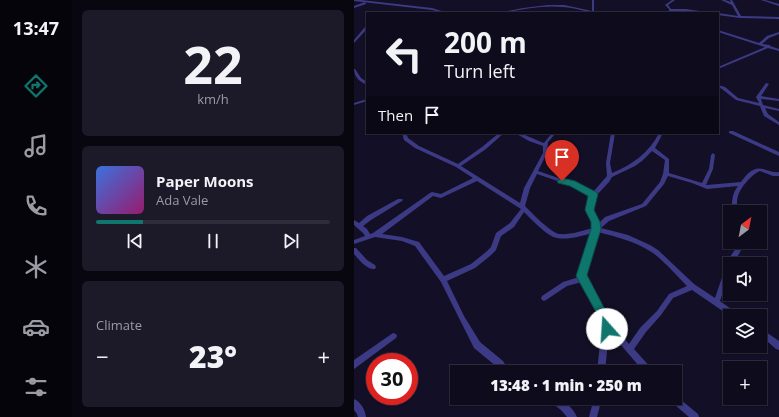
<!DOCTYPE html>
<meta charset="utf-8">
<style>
:root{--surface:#0e0b1c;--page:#1c1929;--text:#f1f3f6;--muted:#9b9ba3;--line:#2e2b3b;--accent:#0f766e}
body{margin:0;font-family:"Open Sans",sans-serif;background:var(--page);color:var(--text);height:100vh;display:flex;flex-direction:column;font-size:15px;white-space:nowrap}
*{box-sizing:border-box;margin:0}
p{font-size:13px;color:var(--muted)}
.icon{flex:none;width:22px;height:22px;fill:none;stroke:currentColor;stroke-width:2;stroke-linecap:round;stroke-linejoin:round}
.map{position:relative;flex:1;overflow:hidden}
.panel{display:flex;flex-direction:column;gap:10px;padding:10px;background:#08060f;width:282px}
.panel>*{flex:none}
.hud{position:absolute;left:12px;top:12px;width:353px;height:122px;border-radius:0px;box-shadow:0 1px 3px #0004,0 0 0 1px var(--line);background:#0e0b1c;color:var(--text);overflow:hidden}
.needle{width:26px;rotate:32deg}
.fabs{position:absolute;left:369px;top:205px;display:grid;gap:8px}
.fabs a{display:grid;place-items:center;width:44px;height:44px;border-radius:0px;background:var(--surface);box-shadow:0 1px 3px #0004,0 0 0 1px var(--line);font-size:20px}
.speed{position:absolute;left:12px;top:353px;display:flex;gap:8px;font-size:20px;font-weight:700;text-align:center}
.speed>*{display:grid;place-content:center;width:52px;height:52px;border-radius:50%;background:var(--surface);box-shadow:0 1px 3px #0004,0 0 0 1px var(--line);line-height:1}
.speed .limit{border:6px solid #d22;background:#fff;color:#111}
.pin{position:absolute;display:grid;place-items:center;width:34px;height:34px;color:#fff;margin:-41px -17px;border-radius:50% 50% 50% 0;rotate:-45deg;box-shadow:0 0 4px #0007}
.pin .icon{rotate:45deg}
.me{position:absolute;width:44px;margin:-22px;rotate:341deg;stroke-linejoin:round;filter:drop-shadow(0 0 3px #0008)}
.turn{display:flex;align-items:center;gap:14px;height:84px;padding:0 12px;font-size:18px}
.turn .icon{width:52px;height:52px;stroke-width:2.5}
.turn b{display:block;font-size:28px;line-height:34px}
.then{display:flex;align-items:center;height:38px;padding:0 12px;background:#0003;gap:8px;font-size:15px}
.big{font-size:30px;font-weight:800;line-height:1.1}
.panel .widget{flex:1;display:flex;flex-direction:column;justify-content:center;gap:6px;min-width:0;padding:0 14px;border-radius:6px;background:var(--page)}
.panel .dial{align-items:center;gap:0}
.dial b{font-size:52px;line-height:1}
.song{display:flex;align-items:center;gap:12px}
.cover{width:48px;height:48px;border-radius:6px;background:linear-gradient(135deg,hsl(220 70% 55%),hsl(320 70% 35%))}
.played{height:4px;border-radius:2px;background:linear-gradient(90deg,var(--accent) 20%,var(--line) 20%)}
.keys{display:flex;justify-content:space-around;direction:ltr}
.heat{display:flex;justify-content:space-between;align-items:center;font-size:22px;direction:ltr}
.trip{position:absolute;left:96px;top:365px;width:232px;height:40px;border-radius:0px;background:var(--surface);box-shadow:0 1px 3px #0004,0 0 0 1px var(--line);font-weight:800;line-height:40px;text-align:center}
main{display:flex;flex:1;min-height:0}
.dock{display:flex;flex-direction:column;width:72px;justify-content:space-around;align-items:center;background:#06040b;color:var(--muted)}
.dock .icon{width:28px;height:28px}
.dock .current{color:var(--accent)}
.dock b{font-size:18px;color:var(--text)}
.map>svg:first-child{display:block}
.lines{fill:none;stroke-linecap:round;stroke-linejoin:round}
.minor{fill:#3d3a85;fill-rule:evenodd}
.route{fill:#0f766e;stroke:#0a4d48}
</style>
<main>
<nav class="dock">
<b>13:47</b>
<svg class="icon current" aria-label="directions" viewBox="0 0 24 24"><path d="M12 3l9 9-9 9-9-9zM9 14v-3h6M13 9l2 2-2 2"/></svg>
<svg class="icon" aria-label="music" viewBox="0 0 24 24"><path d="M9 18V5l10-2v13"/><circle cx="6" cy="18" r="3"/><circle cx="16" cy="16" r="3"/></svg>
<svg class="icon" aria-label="phone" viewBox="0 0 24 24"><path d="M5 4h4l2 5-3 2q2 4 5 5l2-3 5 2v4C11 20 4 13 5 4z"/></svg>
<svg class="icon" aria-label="climate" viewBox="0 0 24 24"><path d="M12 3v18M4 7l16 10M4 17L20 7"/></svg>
<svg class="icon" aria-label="car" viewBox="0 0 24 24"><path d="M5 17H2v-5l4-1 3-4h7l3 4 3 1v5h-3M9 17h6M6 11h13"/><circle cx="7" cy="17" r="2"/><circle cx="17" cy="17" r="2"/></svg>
<svg class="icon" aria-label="filters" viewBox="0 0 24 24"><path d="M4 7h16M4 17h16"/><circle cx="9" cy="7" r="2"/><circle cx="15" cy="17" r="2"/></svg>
</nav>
<section class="panel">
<div class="widget dial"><b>22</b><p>km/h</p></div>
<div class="widget">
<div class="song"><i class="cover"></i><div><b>Paper Moons</b><p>Ada Vale</p></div></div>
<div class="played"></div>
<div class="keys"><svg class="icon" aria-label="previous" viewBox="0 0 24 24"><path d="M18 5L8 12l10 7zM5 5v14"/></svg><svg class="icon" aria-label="pause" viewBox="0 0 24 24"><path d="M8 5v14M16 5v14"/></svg><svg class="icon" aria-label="next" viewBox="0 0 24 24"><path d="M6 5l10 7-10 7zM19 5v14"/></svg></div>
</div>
<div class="widget"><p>Climate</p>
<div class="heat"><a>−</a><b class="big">23°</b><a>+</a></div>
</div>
</section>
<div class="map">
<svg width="425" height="417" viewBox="0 0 425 417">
<rect width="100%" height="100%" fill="#130f26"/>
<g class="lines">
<!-- minor -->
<g class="minor">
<path d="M 0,0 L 7,0 L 78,8 L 94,13 L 90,13 L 78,10 L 0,1 Z"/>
<path d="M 238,0 L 240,0 L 240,11 L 248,13 C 235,13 222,8 209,7 C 189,5 169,9 149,13 L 144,13 L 169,8 L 194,5 L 210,5 L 238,11 Z"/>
<path d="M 318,0 L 321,0 L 314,5 L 317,9 L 332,9 L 359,13 C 345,13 332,11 317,11 L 317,13 L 315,13 L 315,9 L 311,5 Z"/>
<path d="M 367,0 L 371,0 L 377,2 L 376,0 L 378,0 L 387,16 L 425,17 L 425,19 L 386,18 L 364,15 L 364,13 L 384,16 L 378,5 Z"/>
<path d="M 407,0 L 411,0 L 425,4 L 425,6 Z"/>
<path d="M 11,2 L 12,4 L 0,8 L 0,6 Z"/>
<path d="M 11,27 L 13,27 L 13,29 L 0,43 L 0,40 Z"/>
<path d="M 364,30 L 405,43 L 413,36 L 425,32 L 425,34 L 415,38 L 408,44 L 416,45 L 416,46 L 425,49 L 425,51 L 414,48 L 364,69 L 364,67 L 411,47 L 364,32 Z"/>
<path d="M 0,69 L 1,69 L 7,78 L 13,82 L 13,85 C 6,82 0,77 0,69 Z"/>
<path d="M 412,83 L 415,84 L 407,96 L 425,99 L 425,101 L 407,99 L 409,105 L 425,109 L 425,111 L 411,108 L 414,114 L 425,122 L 425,125 L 410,116 L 406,106 L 382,100 L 368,89 L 364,87 L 364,85 L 371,87 L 384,98 L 405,103 L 402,97 Z"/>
<path d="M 13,99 L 13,101 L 0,105 L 0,103 Z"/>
<path d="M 375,131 L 379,131 L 425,152 L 425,156 L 375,133 Z"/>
<path d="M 48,133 L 52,133 L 54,138 L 65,146 L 104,164 L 128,147 L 145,133 L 150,133 L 132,149 L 107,166 L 166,203 L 170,188 L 189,153 L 189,146 L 175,141 L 161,133 C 170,133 181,140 190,143 L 198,133 L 202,133 L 194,142 L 193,153 L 184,171 L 222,184 L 239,192 L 253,176 L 252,163 L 257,133 L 261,133 L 256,163 L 258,173 C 278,165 295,153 305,133 L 309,133 L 301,148 L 315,159 L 315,173 L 348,183 L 355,169 L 357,155 L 359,153 L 361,155 L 359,169 L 352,185 L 353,185 L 387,182 C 393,174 400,165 412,170 C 417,171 420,173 425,172 L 425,176 L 419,176 L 406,171 C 398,174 386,188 384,196 C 382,201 384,207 382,212 L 376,212 C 380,201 376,197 384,186 L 353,189 L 338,183 L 314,176 L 310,184 L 292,206 L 255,221 L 247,228 L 274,235 L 296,245 L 304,250 L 340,284 L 361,298 L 374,260 L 386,242 L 392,242 L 379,264 L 376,264 L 376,272 L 366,301 L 384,314 L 385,316 L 376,316 L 338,290 L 319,298 L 307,315 L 292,332 L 280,349 L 298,369 L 299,372 L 290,372 L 255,331 L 251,372 L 243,372 L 248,323 L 239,302 L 228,282 L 213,286 L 192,300 L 190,301 L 188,300 L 187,298 L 188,296 L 209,282 L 225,277 L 225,276 L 238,233 C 228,236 214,240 203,238 C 194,237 177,219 170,212 L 160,227 L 147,236 L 142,250 L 136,256 L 121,268 L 93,281 L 110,316 L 126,342 L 149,361 L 156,372 L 147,372 L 143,367 L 120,348 L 87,282 L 61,246 L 48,241 L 21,237 L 0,244 L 0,240 L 11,236 L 9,233 L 0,225 L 0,220 L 5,223 L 13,216 L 44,199 L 48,199 L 49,200 L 48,201 L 17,220 L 9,226 L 13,229 L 16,234 L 19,233 L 76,193 L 78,192 L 87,194 L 119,178 L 102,167 L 61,148 L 50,140 ZM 298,151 L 311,160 L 309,174 L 306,182 L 288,204 L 251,217 L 244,224 L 238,211 L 238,205 L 241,197 L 255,182 L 258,177 L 281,166 L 288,161 ZM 183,174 L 218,186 L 237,195 C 227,211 235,213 239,228 C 228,231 216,235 205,234 C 196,232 178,213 171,206 L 176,188 ZM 123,181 L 167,209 L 156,223 L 142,233 L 137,247 L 132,252 L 117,264 L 90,276 L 65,242 L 48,237 L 28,234 L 79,196 L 87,198 L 89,197 ZM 244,232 C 263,237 283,242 299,253 C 311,262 323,276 333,286 L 315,294 L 303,311 L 286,328 L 275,344 L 255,321 L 244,298 L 231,276 Z"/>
<path d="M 0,248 L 2,248 L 13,260 L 21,265 L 22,267 L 21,269 C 13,270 5,260 0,254 Z"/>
<path d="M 406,328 L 425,341 L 425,350 L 422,349 L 406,335 Z"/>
<path d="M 39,333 L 42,334 L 43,336 L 42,338 L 0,369 L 0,360 Z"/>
<path d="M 321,395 L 344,414 L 345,417 L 335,417 L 321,405 L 306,401 L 305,398 L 321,398 Z"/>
<path d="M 172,398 C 178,398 200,397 205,399 C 212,401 220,410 223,417 L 213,417 L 207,410 L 199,404 L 176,402 L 173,401 Z"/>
<path d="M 240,398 L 248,398 L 243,417 L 235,417 Z"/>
<path d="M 0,399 C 7,402 11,410 12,417 L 4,417 L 3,414 L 0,410 Z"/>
</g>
</g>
<!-- route -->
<path class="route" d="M 208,178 L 221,181 L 242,192 L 244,194 L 240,210 L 246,222 L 247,229 L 233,275 L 258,323 L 259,329 L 257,333 L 253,334 L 249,333 L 242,312 L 222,276 L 237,229 L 237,222 L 231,210 L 234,196 L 216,186 L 204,183 L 203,181 Z"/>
</svg>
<div class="fabs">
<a><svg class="needle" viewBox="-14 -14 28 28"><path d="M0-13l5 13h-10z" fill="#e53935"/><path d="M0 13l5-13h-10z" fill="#9b9ba3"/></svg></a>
<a><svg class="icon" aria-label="sound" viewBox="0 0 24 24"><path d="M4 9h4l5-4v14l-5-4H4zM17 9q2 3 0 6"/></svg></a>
<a><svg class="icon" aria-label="layers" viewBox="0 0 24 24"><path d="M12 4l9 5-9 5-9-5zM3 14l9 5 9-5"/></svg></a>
<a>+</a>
</div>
<div class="speed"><div class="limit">30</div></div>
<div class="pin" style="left:208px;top:181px;background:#d93025"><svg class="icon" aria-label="arrive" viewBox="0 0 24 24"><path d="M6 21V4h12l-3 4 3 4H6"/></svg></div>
<svg class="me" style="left:253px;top:329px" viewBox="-20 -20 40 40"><circle r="19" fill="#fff"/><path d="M0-13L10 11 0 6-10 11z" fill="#0f766e"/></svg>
<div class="trip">13:48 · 1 min · 250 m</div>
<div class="hud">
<div class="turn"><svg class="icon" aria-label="left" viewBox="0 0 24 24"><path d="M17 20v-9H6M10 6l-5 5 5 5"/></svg><div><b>200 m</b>Turn left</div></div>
<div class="then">Then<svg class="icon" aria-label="arrive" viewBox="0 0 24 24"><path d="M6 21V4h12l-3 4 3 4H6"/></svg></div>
</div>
</div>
</main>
